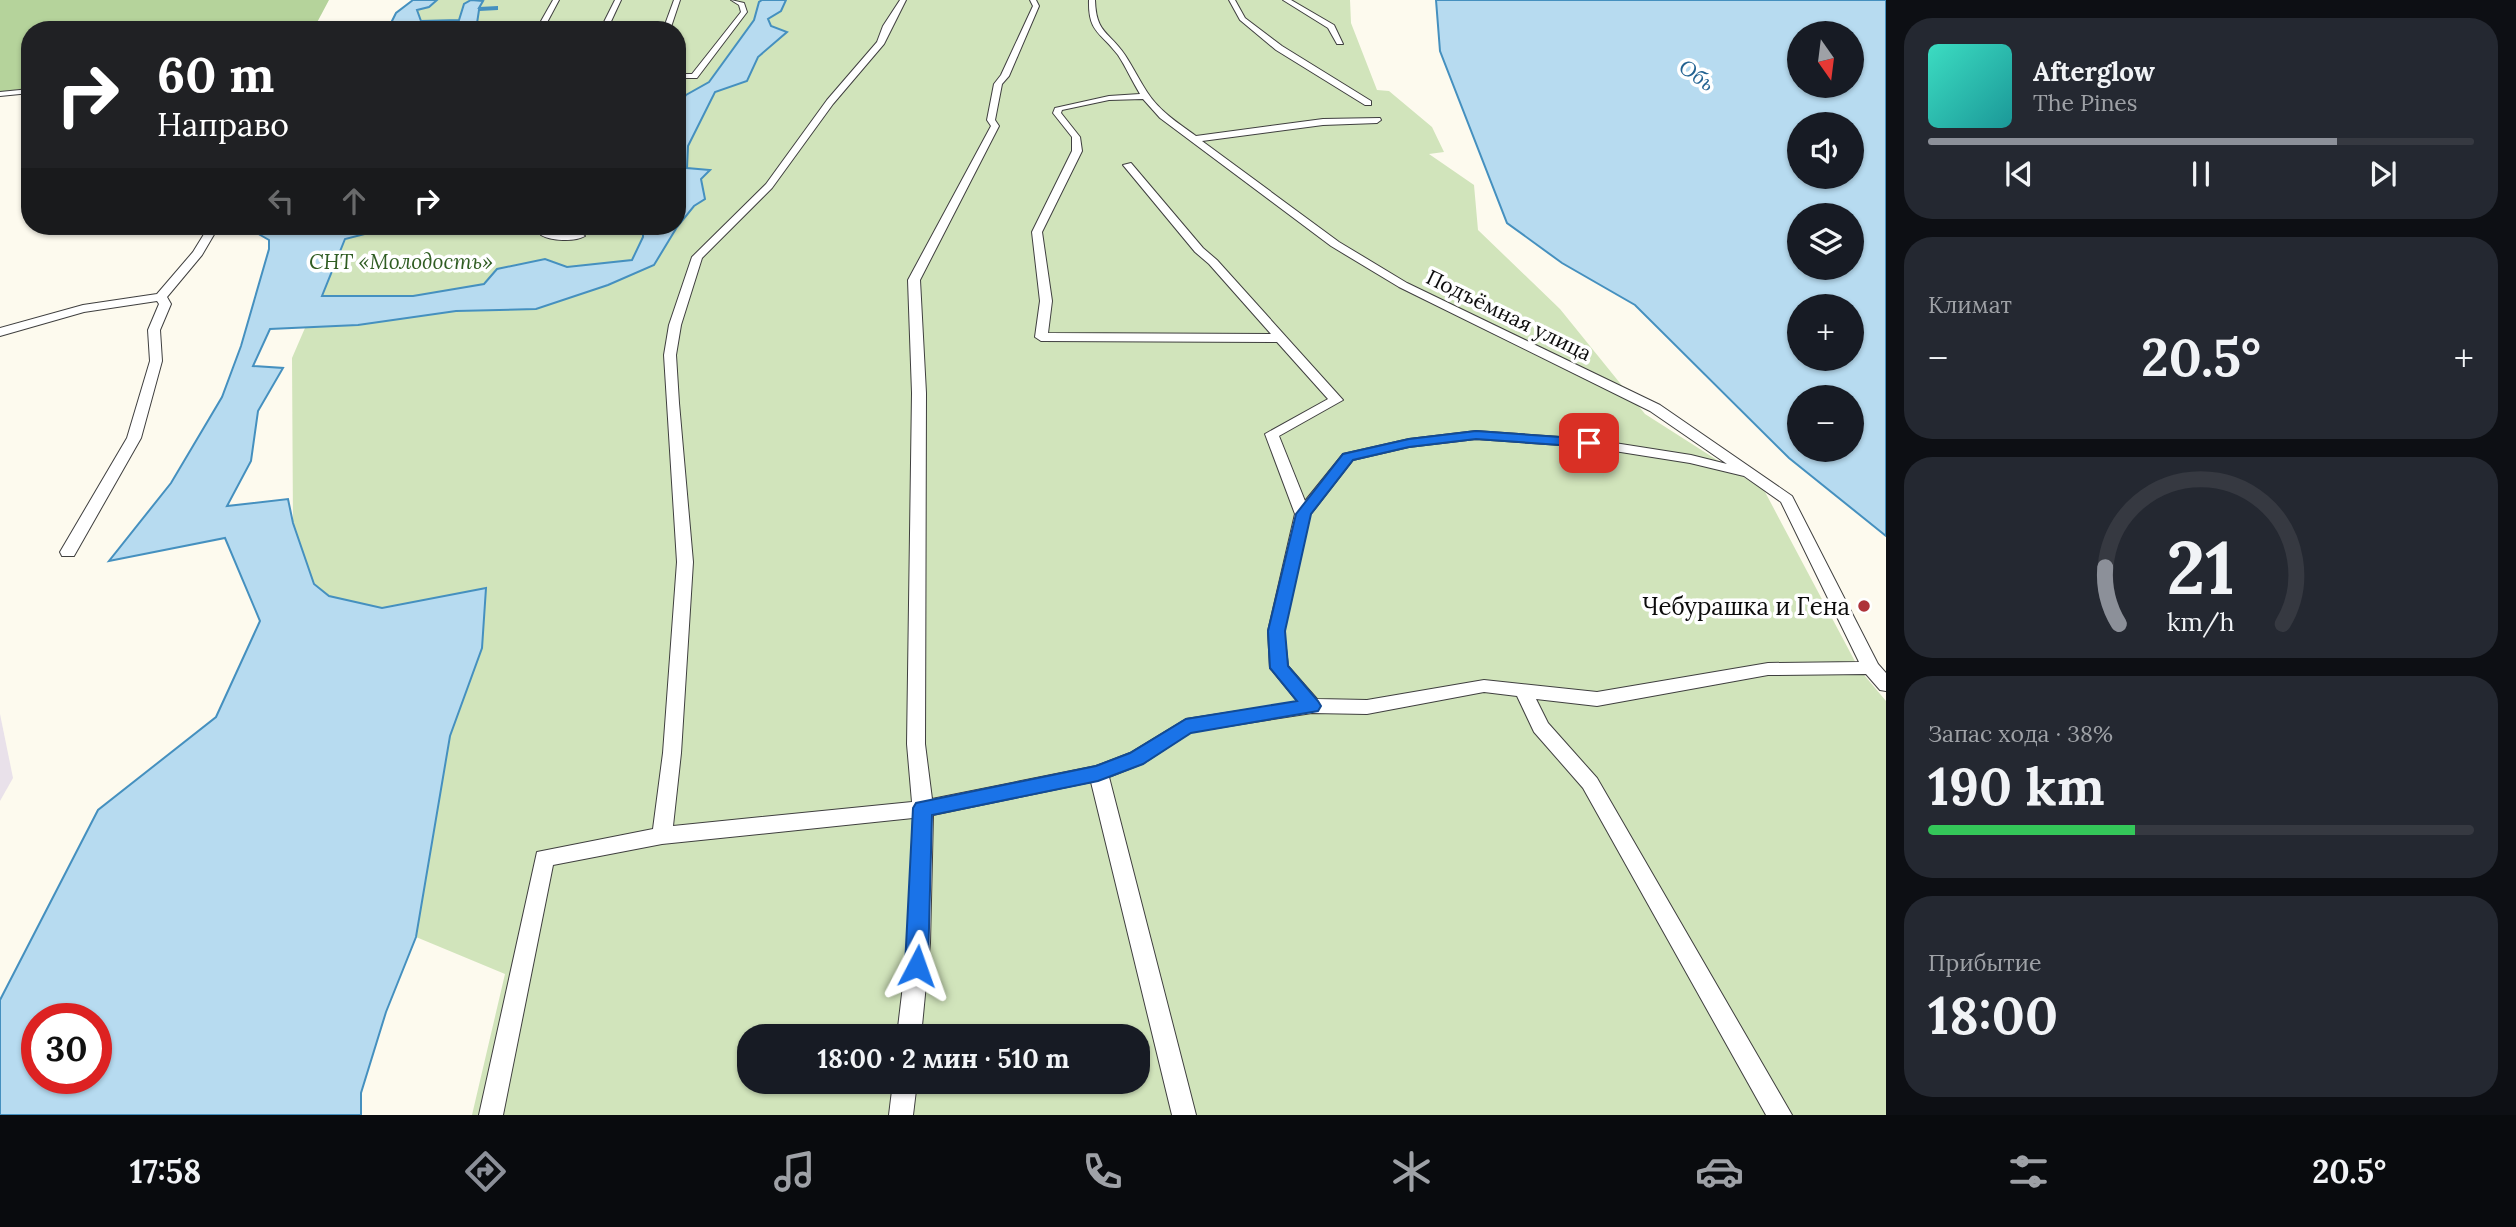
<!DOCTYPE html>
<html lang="ru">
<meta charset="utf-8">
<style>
:root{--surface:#171b24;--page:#242831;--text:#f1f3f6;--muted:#9ea1a6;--line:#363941;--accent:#8c9099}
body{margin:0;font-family:Lora,serif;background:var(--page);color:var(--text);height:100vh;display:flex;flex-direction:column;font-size:26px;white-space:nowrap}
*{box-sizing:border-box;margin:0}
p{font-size:23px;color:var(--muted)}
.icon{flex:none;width:38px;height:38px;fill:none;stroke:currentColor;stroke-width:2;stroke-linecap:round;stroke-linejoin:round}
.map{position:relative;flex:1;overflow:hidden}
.drawer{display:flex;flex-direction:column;gap:18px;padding:18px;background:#0d0f14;width:630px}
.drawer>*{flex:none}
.top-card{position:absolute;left:21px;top:21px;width:665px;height:214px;border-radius:28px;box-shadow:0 2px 5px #0004;background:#202124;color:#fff;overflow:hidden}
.needle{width:46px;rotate:166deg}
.tools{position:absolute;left:1787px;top:21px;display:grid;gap:14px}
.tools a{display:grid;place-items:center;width:77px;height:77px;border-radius:50%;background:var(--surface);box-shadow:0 2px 5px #0004;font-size:35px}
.speed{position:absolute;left:21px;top:1003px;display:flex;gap:14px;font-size:35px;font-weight:700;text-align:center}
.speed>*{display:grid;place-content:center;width:91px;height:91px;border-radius:50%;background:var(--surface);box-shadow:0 2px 5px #0004;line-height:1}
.speed .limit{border:10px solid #d22;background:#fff;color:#111}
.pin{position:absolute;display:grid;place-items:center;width:60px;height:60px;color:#fff;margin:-30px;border-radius:14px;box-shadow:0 4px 10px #0006}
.me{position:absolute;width:77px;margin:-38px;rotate:4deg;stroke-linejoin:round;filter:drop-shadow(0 0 5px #0008)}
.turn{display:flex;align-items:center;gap:24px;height:147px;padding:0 21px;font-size:32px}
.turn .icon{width:91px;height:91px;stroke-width:2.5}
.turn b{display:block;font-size:49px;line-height:60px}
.lanes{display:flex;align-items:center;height:66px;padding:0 21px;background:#0003;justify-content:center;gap:35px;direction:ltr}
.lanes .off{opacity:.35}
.big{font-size:52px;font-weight:700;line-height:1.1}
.drawer .card{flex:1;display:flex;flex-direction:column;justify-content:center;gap:10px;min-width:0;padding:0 24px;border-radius:28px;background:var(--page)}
.drawer .dial{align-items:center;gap:0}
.dial svg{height:182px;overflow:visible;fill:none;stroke:var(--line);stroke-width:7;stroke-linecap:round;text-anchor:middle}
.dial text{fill:var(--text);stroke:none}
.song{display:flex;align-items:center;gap:21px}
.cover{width:84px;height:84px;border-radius:10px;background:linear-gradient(135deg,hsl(170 70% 55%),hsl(180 70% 35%))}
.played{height:7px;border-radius:4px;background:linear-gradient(90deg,var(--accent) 75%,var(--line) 75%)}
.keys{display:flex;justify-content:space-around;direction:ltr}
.heat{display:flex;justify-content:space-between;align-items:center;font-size:38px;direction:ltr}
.charge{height:10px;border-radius:5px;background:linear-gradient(90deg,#34c759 38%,var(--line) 0)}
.trip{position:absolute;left:737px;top:1024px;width:413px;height:70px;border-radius:28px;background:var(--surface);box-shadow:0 2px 5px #0004;font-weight:700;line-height:70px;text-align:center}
.tab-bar{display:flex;height:112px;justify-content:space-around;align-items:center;background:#090b0e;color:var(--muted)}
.tab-bar .icon{width:49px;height:49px}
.tab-bar .active{color:var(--accent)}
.tab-bar b{font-size:32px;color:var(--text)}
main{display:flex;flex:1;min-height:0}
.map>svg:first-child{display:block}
.industrial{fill:#e9e1ea}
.green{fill:#d1e4bb;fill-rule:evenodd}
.forest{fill:#b5d39b}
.water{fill:#b7dbf0;stroke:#4590bf;stroke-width:2;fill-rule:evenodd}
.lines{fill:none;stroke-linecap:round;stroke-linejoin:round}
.minor-casing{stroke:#3f3f3f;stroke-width:2}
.minor{fill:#fff;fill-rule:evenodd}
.route{fill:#1a73e8;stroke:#114b97;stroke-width:2}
.poi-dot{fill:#ae3239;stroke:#fff;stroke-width:2.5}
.labels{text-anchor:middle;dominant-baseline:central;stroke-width:7;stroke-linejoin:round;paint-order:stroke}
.far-water-label{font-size:21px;font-style:italic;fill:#226291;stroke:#fff}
.far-park-label{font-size:21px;font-style:italic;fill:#305d23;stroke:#fff}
.far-street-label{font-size:21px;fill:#0c0c0c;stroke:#fff}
.poi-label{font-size:24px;fill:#0c0c0c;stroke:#fff;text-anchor:end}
</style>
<main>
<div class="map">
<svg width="1886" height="1115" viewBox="0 0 1886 1115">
<rect width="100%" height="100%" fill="#fdfaee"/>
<!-- industrial -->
<path class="industrial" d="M 0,714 L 13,778 L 0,801 Z"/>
<!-- green -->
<g class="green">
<path d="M 437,0 L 471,0 L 464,4 L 460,20 L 421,21 L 416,9 L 429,7 Z"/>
<path d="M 475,0 L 1350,0 L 1351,23 L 1377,90 L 1389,91 L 1432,127 L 1444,152 L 1429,154 L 1474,185 L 1478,230 L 1560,309 L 1645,414 L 1764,490 L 1859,669 L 1886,701 L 1886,1115 L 472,1115 L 505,974 L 416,937 L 450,736 L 482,648 L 486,588 L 382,608 L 329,596 L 314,584 L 293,523 L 292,358 L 308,321 L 330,296 L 321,296 L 345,239 L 396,226 L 677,226 L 677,30 L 476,30 L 479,10 L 497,7 L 478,8 ZM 749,1036 L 1138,1036 L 1138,1082 L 749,1082 Z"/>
</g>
<!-- forest -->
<path class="forest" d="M 0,0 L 329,0 L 313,30 L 30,30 L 30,88 L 0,92 Z"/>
<!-- water -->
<g class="water">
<path d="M 413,0 L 437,0 L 429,7 L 417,10 L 421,21 L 459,20 L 464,4 L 471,0 L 483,1 L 479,8 L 497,7 L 497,9 L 479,10 L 476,30 L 391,30 L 389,27 L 396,13 Z"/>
<path d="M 762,0 L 786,0 L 781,11 L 768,19 L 771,26 L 787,32 L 758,57 L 747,81 L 715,92 L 688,146 L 687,168 L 710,170 L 701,179 L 705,199 L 694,206 L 677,227 L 654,265 L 608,285 L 536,309 L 456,311 L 358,325 L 270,329 L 253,366 L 283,368 L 258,411 L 251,461 L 227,506 L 288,499 L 293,523 L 314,584 L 329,596 L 382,608 L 486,588 L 482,648 L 450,736 L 416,937 L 386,1012 L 361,1093 L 361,1115 L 0,1115 L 0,1000 L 98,810 L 216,717 L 260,621 L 225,538 L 109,561 L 171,483 L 222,397 L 241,346 L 269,249 L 269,240 L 255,232 L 257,226 L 396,226 L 345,239 L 322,296 L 413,296 L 484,284 L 497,269 L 545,259 L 567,267 L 632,260 L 643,237 L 643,226 L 677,226 L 677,106 L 686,95 L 709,82 L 754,20 L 759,2 ZM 37,1018 L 96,1018 L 96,1078 L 37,1078 Z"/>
<path d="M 1436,0 L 1886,0 L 1886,536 L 1789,458 L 1635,305 L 1562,263 L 1507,223 L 1440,51 ZM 1799,33 L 1852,33 L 1852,86 L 1799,86 ZM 1799,124 L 1852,124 L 1852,177 L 1799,177 ZM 1799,215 L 1852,215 L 1852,268 L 1799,268 ZM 1799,306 L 1852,306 L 1852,359 L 1799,359 ZM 1799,397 L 1852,397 L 1852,450 L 1799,450 Z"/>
</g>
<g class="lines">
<defs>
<g id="minor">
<path d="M 553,0 L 559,0 L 543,30 L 536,30 Z"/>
<path d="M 615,0 L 621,0 L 607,30 L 600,30 Z"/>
<path d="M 674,0 L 680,0 L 670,30 L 663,30 Z"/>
<path d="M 731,0 L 744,3 L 747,12 L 697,78 L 677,78 L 677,74 L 692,74 L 741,12 L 739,5 Z"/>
<path d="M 900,0 L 906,0 L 884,44 L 833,104 L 772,188 L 702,258 L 681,325 L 676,355 L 679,403 L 693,562 L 681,753 L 673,826 L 912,802 L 907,744 L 912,393 L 908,280 L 991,126 L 987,120 L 994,84 L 1001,75 L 1033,6 L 1030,0 L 1036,0 L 1039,6 L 1009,76 L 1002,84 L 995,120 L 999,126 L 920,280 L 926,393 L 925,744 L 932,799 L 1096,766 L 1130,753 L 1186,719 L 1298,702 L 1270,668 L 1268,631 L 1295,514 L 1265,434 L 1328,399 L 1277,342 L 1041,341 L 1035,337 L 1040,301 L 1032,232 L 1072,151 L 1072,137 L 1053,113 L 1055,108 L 1109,96 L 1140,94 C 1132,81 1126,67 1118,55 C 1101,32 1088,33 1089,0 L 1095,0 C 1096,34 1109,31 1125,55 C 1133,67 1139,80 1147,92 C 1159,111 1178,123 1196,136 L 1323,119 L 1380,118 L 1381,120 L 1377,123 L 1323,125 L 1202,141 L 1339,242 L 1407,283 L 1660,405 L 1792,496 L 1878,664 L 1886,673 L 1886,691 L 1880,690 L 1866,674 L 1768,675 L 1597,706 L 1536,699 L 1548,723 L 1597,778 L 1792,1115 L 1766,1115 L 1583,788 L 1534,732 L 1517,696 L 1484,692 L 1367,714 L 1312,713 L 1191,732 L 1144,763 L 1109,777 L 1196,1115 L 1172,1115 L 1091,782 L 933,815 L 930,943 L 921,1036 L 897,1036 L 908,943 L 913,818 L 662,844 L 553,865 L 503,1115 L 479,1115 L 537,852 L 653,829 L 663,753 L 677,562 L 664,355 L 669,325 L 692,257 L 766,184 L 827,100 L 877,42 L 883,26 ZM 1143,99 L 1160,118 L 1331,246 L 1399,287 L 1650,411 L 1727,464 L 1691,455 L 1589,439 L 1476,431 L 1409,439 L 1343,454 L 1305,501 L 1279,436 L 1343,400 L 1217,260 L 1203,248 L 1131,163 L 1123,165 L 1195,252 L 1209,264 L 1271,334 L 1048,333 L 1052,301 L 1042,232 L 1082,151 L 1080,137 L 1061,113 L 1062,110 L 1109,100 ZM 1476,439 L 1589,447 L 1690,463 L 1744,476 L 1781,502 L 1859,662 L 1768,663 L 1597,692 L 1484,680 L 1367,700 L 1317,699 L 1288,666 L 1284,631 L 1310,515 L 1353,460 L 1409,447 Z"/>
<path d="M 1229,0 L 1235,0 L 1245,18 L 1282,46 L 1371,101 L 1371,105 L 1365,105 L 1276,50 L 1240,20 Z"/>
<path d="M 1283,0 L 1291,0 L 1334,25 L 1343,44 L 1337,44 L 1328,28 Z"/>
<path d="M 30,89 L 30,93 L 0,96 L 0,92 Z"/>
<path d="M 209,226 L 219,226 L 202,255 L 167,297 L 171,304 L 160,330 L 162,361 L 141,438 L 74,556 L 62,556 L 60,552 L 127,438 L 150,361 L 148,330 L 159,304 L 157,301 L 84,312 L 0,336 L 0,328 L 83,305 L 157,294 L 193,252 Z"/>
<path d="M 541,226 L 551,226 L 551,232 L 580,233 L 585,236 C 575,242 551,241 541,235 Z"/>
<path d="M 893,1082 L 917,1082 L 913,1115 L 889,1115 Z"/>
</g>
</defs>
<!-- minor casing -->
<use href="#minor" class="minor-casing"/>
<!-- minor -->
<use href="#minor" class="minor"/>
</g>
<!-- route -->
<path class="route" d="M 1476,431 L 1589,439 L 1596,443 L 1589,447 L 1476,439 L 1409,447 L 1353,460 L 1311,514 L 1285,631 L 1288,666 L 1318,701 L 1321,706 L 1318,711 L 1191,733 L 1143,764 L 1098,781 L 932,815 L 928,966 L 925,973 L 917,976 L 909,973 L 905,966 L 913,808 L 916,803 L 1096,766 L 1130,753 L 1186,719 L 1297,701 L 1270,668 L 1268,631 L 1296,514 L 1343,454 L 1409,439 Z"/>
<!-- markers -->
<circle class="poi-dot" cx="1864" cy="606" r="7"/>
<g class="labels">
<!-- far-water labels -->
<g class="far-water-label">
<text transform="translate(1697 75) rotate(36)">Обь</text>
</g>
<!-- far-park labels -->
<g class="far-park-label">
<text x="401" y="261">СНТ «Молодость»</text>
</g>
<!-- far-street labels -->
<g class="far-street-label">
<text transform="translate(1509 315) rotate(26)">Подъёмная улица</text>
</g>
<!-- poi labels -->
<g class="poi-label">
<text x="1850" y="606">Чебурашка и Гена</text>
</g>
</g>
</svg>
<div class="tools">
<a><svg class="needle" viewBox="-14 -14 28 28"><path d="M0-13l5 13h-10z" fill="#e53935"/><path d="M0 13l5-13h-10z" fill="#9ea1a6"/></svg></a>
<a><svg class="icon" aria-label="sound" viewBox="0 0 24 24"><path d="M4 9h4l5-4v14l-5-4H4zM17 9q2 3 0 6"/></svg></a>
<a><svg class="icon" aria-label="layers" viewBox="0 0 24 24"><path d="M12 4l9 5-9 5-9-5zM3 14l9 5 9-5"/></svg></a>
<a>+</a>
<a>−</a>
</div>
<div class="speed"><div class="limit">30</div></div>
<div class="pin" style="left:1589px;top:443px;background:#d93025"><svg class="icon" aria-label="arrive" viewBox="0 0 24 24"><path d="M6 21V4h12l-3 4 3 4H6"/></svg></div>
<svg class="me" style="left:917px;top:966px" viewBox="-20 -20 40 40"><path d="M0-17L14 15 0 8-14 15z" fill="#1a73e8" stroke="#fff" stroke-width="4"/></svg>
<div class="trip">18:00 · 2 мин · 510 m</div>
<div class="top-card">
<div class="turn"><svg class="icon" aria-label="right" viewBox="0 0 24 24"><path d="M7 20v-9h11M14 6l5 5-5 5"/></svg><div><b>60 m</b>Направо</div></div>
<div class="lanes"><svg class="icon off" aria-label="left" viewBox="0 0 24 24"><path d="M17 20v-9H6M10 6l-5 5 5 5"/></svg><svg class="icon off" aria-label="ahead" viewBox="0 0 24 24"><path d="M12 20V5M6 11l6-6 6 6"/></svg><svg class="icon" aria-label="right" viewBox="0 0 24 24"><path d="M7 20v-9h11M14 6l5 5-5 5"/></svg></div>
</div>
</div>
<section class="drawer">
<div class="card">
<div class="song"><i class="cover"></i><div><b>Afterglow</b><p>The Pines</p></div></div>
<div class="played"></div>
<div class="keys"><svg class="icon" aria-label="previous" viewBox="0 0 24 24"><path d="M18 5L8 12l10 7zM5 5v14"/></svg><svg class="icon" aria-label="pause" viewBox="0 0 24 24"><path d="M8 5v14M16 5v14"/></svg><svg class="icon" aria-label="next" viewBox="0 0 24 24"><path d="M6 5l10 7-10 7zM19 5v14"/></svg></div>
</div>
<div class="card"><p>Климат</p>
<div class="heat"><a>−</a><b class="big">20.5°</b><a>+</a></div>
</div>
<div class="card dial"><svg viewBox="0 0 100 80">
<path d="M14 69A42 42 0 1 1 86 69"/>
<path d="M14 69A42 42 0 0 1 8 44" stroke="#8c9099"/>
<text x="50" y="56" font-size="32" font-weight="700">21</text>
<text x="50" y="72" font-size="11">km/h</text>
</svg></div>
<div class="card"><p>Запас хода · 38%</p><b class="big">190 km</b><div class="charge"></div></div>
<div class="card"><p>Прибытие</p><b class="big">18:00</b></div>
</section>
</main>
<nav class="tab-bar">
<b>17:58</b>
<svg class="icon active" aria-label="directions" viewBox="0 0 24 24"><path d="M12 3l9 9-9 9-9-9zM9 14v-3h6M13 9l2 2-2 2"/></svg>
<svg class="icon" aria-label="music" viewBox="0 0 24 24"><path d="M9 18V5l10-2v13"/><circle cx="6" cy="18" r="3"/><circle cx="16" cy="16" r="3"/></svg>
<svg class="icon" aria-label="phone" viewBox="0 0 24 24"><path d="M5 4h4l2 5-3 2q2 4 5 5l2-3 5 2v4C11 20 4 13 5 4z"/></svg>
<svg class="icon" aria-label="climate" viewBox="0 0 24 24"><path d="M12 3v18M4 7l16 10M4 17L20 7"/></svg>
<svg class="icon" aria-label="car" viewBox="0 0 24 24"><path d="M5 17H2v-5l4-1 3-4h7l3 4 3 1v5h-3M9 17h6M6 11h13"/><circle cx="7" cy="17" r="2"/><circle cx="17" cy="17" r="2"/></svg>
<svg class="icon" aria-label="filters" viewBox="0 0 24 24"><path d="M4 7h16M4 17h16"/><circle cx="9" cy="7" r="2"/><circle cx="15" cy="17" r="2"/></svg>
<b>20.5°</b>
</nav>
